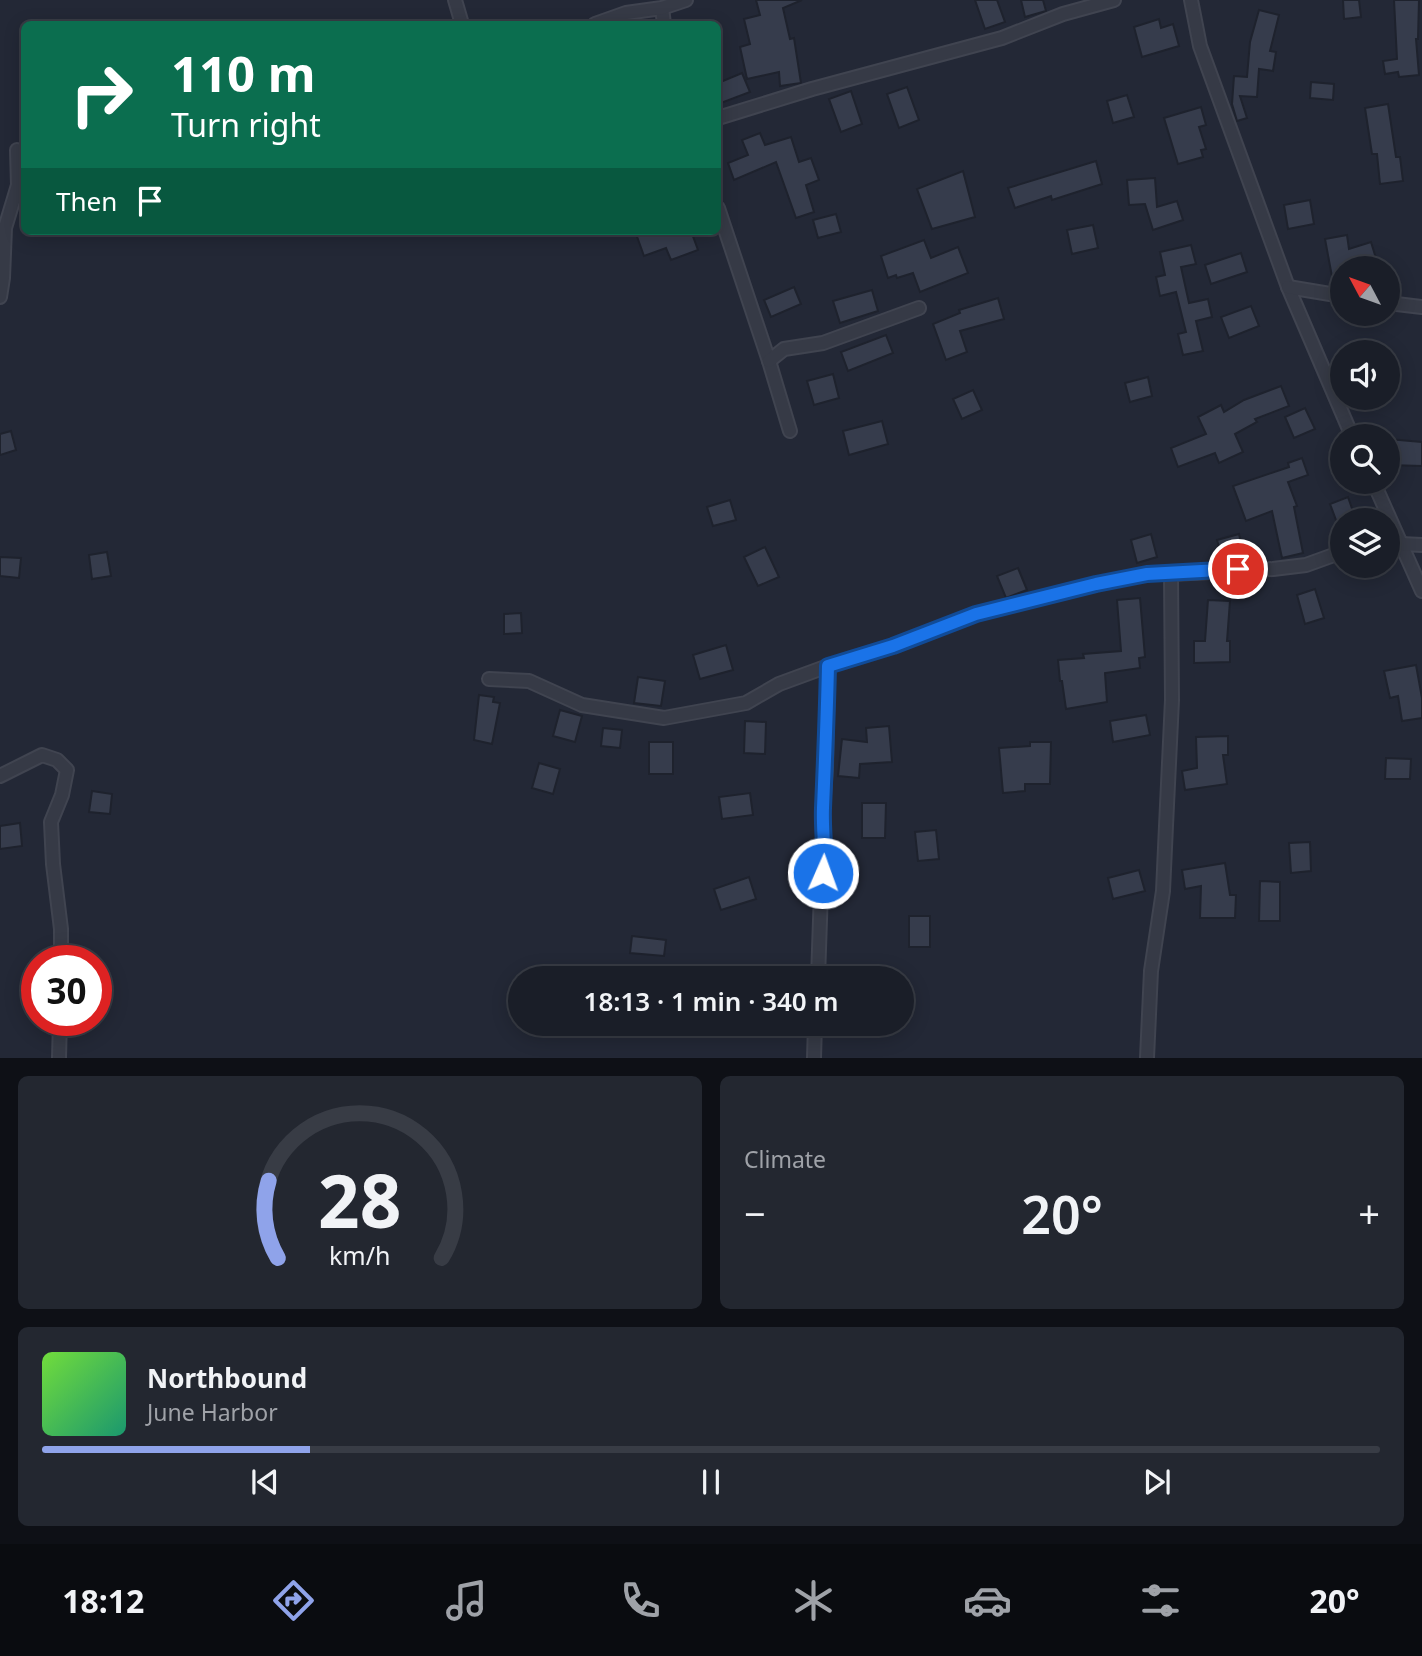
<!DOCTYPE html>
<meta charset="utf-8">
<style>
:root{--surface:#1a1e28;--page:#232730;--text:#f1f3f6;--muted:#9fa2a8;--line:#383c45;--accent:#8fa3ea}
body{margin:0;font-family:"Noto Sans",sans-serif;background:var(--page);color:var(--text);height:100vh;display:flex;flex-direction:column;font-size:26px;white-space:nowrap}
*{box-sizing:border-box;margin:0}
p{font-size:23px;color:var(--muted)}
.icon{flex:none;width:38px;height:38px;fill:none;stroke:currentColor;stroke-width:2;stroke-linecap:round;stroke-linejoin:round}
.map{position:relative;height:1058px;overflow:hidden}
.panel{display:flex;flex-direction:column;gap:18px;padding:18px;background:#0e1016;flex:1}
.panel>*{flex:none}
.hud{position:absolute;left:21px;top:21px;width:700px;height:214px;border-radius:10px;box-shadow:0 4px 18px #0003,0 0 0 2px var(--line);background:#0b6e4f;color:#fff;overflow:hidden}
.needle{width:46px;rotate:311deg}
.buttons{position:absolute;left:1330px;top:256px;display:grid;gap:14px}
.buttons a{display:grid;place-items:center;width:70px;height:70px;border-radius:50%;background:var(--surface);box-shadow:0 4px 18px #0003,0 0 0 2px var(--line);font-size:35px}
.speed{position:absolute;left:21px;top:945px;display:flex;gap:14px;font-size:35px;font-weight:700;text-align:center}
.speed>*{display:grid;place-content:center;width:91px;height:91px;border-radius:50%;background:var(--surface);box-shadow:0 4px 18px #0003,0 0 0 2px var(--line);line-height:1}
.speed .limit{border:10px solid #d22;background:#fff;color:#111}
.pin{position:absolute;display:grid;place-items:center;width:60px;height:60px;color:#fff;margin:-30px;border:4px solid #fff;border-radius:50%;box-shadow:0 2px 7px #0007}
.me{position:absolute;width:77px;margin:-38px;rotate:2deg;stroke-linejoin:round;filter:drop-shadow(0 0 5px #0008)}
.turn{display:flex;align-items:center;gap:24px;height:147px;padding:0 35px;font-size:32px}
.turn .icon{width:91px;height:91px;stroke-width:2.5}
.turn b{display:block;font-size:49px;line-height:60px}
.then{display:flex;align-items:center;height:66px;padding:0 35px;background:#0003;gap:14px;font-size:26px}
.big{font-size:52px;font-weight:600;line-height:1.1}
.panel .tile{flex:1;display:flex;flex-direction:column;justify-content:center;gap:10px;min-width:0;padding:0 24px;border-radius:10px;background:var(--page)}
.panel .dial{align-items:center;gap:0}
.dial svg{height:182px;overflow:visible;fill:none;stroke:var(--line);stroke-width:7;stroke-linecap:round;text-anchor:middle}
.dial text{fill:var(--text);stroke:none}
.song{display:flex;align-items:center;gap:21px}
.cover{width:84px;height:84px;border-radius:10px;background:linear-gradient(135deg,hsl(100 70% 55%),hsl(160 70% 35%))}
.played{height:7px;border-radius:4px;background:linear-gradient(90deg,var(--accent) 20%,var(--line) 20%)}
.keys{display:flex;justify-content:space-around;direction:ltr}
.heat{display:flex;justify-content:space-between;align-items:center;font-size:38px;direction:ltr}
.panel .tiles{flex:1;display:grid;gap:18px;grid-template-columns:1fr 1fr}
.tile:last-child{grid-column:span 2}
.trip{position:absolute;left:508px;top:966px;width:406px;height:70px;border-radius:35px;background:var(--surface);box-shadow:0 4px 18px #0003,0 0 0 2px var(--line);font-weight:600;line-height:70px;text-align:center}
.tab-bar{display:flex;height:112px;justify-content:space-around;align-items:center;background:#0a0c10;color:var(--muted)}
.tab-bar .icon{width:49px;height:49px}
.tab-bar .on{color:var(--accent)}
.tab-bar b{font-size:32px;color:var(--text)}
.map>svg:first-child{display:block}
.building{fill:#363c4c;stroke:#1e222d;stroke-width:2}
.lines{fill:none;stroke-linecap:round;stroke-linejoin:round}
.minor-casing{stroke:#404450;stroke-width:16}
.minor{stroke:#363a46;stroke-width:12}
.route-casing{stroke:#114b97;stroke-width:18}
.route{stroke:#1a73e8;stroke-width:12}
</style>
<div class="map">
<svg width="1422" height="1058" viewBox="0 0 1422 1058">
<rect width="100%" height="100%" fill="#232836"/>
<!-- building -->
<g class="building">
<path d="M 756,0 L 802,0 L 783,8 L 790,39 L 794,38 L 801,83 L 780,86 L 779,72 L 747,79 L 740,47 L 750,44 L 744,19 L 760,15 Z"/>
<path d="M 975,0 L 997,0 L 1005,22 L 985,29 Z"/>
<path d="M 1021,0 L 1043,0 L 1046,11 L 1025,17 Z"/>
<path d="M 1343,0 L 1359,0 L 1361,17 L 1344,19 Z"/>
<path d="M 1394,0 L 1419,0 L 1418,39 L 1416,39 L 1419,75 L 1399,77 L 1398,72 L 1385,74 L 1383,61 L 1397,59 Z"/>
<path d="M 1259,10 L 1279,15 L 1270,51 L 1276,52 L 1273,71 L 1259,69 L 1257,97 L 1240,96 L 1247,118 L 1237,121 L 1232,104 L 1234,76 L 1247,77 L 1250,42 Z"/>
<path d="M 1159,19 L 1161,28 L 1173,24 L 1179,46 L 1142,57 L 1134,27 Z"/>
<path d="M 742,73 L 750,92 L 721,103 L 718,93 L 718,83 Z"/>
<path d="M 1311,82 L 1334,84 L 1333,100 L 1310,98 Z"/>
<path d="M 907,87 L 919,120 L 899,128 L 887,94 Z"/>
<path d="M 851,91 L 862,124 L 841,132 L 829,99 Z"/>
<path d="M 1127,95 L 1134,117 L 1113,123 L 1107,101 Z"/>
<path d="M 1388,104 L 1396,157 L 1400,157 L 1403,181 L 1380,184 L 1377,154 L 1372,154 L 1365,108 Z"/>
<path d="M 1201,107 L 1206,125 L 1199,127 L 1206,149 L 1201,150 L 1203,157 L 1178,164 L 1164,118 Z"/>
<path d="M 760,133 L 765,145 L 791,137 L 799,162 L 811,158 L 819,180 L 806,185 L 814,212 L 796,218 L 776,162 L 734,180 L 728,163 L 748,155 L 742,140 Z"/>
<path d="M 1096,161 L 1102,184 L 1052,200 L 1051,196 L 1015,208 L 1008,188 Z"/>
<path d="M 963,171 L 975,217 L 932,229 L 917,189 Z"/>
<path d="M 1155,178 L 1157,207 L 1177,201 L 1183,220 L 1153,230 L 1145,204 L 1129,205 L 1127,180 Z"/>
<path d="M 1310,200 L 1314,224 L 1288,229 L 1284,205 Z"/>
<path d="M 836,214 L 841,232 L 818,238 L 813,220 Z"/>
<path d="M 1093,225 L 1098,248 L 1072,254 L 1067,230 Z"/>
<path d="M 635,231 L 691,231 L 698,250 L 671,260 L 666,248 L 644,256 Z"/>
<path d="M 1347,235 L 1349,249 L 1371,242 L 1379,268 L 1342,268 L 1342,280 L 1333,282 L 1325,239 Z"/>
<path d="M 924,240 L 931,258 L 958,247 L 968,273 L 920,292 L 913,273 L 897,278 L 896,275 L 888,278 L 881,256 Z"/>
<path d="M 1191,245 L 1196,264 L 1181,267 L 1189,303 L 1208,299 L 1212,317 L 1196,321 L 1203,351 L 1183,355 L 1178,334 L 1186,332 L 1176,292 L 1160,296 L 1156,277 L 1165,275 L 1160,252 Z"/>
<path d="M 1241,253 L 1247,272 L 1211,284 L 1205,265 Z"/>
<path d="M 794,287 L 801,304 L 771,317 L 764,300 Z"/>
<path d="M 872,290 L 878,311 L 840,323 L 833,301 Z"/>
<path d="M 998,298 L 1004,319 L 960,331 L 967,352 L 946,360 L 933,324 L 960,313 L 959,310 Z"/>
<path d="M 1251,306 L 1259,326 L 1229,338 L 1221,317 Z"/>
<path d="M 886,335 L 893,353 L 848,371 L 841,352 Z"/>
<path d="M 833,374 L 839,398 L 814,405 L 807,381 Z"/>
<path d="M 1148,377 L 1152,396 L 1130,402 L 1125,383 Z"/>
<path d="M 1281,386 L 1289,406 L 1255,419 L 1257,422 L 1235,434 L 1243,452 L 1219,463 L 1215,453 L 1178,467 L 1171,448 L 1206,434 L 1198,417 L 1221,405 L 1224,412 L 1244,400 Z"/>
<path d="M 973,390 L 982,410 L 962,419 L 953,399 Z"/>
<path d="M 1305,408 L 1315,429 L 1294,438 L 1285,417 Z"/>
<path d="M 882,421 L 888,444 L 849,455 L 843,431 Z"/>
<path d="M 11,431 L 16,450 L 0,455 L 0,434 Z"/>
<path d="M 1388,439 L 1422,442 L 1422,466 L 1388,465 Z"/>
<path d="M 1302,458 L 1308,475 L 1288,482 L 1297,506 L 1294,507 L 1303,553 L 1282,558 L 1272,511 L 1246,521 L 1233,486 L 1289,467 L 1288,463 Z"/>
<path d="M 1348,497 L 1356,520 L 1336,520 L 1330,504 Z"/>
<path d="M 730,500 L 736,520 L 713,526 L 707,507 Z"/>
<path d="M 1151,534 L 1157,557 L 1137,563 L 1131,540 Z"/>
<path d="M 1239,534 L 1243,551 L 1222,557 L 1217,540 Z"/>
<path d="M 765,547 L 779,577 L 758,586 L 744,557 Z"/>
<path d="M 107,552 L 111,576 L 92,579 L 89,555 Z"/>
<path d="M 0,557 L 21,558 L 19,578 L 0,576 Z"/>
<path d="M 1018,568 L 1027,590 L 1006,598 L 997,576 Z"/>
<path d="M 1315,589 L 1324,618 L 1305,624 L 1297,595 Z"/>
<path d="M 1140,598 L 1145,657 L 1139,658 L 1140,668 L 1105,673 L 1107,702 L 1066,709 L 1062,681 L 1060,681 L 1058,660 L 1084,658 L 1083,654 L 1121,651 L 1117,600 Z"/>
<path d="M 1208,600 L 1230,601 L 1227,641 L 1230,641 L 1230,662 L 1194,663 L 1194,641 L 1205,641 Z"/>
<path d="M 521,613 L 522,633 L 504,634 L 504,614 Z"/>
<path d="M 726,645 L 733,670 L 700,679 L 693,655 Z"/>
<path d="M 1416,665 L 1422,698 L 1422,718 L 1402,721 L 1398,696 L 1390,698 L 1384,671 Z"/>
<path d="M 638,677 L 665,681 L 661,706 L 634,703 Z"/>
<path d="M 479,695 L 494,697 L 493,702 L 500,703 L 492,744 L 474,740 Z"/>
<path d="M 560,710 L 582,716 L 575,742 L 553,736 Z"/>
<path d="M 1146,715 L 1150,735 L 1113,742 L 1110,721 Z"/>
<path d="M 745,721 L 766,722 L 765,754 L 744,753 Z"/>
<path d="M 889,726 L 892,762 L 860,764 L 859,778 L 838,776 L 842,739 L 867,742 L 866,728 Z"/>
<path d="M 603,728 L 622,730 L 620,748 L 601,746 Z"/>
<path d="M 1228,736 L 1228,755 L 1223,755 L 1227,784 L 1185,790 L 1182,771 L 1197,768 L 1196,737 Z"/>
<rect x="649" y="742" width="24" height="32"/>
<path d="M 1030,742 L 1051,742 L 1050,784 L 1025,784 L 1025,791 L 1003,793 L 999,748 L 1030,746 Z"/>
<path d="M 1386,758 L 1411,759 L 1410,779 L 1385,779 Z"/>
<path d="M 539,763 L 560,769 L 553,794 L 532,788 Z"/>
<path d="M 92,791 L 112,794 L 110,814 L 89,812 Z"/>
<path d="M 750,793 L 753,815 L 722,819 L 719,797 Z"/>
<path d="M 862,803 L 886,803 L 885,838 L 862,838 Z"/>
<path d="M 20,823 L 22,846 L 0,849 L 0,826 Z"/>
<path d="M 936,830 L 939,859 L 918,861 L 915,832 Z"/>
<path d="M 1310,842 L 1311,871 L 1291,873 L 1289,843 Z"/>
<path d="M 1225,863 L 1230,895 L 1236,895 L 1235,918 L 1200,918 L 1201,886 L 1185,889 L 1182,870 Z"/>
<path d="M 1139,870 L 1145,891 L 1113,899 L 1108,878 Z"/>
<path d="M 749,877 L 756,899 L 721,910 L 714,889 Z"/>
<path d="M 1260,881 L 1280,882 L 1280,921 L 1259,921 Z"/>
<rect x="909" y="916" width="21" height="31"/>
<path d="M 632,936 L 666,940 L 664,956 L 630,953 Z"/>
<path d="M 617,967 L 619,978 L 584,978 L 584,973 Z"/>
</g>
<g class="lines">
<defs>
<g id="minor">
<path d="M 455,0 L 462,24"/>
<path d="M 1191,0 L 1200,46 L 1288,287 L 1352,436"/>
<path d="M 662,8 L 664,24"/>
<path d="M 595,24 L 626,13 L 662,8 L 686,0"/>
<path d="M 718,118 L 812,89 L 1002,38 L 1063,14 L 1114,0"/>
<path d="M 718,208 L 769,361 L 790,431"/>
<path d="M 1288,287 L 1342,296"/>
<path d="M 0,297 L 3,278 L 5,228 L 18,185 L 17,150"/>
<path d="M 1388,303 L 1422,307"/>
<path d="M 769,361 L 784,349 L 823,343 L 919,308"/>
<path d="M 1373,481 L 1422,591"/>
<path d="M 1401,544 L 1422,545"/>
<path d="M 489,679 L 529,681 L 582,705 L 664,718 L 746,703 L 779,684 L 828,666 L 893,646 L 976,614 L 1096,584 L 1147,574 L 1171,574"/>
<path d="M 0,776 L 42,755 L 57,760 L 67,770 L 62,795 L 51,822 L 53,864 L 61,929 L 61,961"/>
<path d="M 818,978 L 821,891 L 825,856 L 823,810 L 826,767 L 828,666"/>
<path d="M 59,1058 L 60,1020"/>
<path d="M 814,1058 L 815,1024"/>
<path d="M 1147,1058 L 1151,971 L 1163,891 L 1166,826 L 1172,700 L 1171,574 L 1273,569 L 1306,565 L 1342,552"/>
</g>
</defs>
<!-- minor casing -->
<use href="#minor" class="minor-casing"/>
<!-- minor -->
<use href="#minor" class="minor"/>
</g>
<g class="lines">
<defs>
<path id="route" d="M 823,873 C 826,851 822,830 823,808 C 825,761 827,714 828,666 L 893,646 L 976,614 L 1096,584 L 1147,574 L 1238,569"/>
</defs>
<!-- route casing -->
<use href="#route" class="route-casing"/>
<!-- route -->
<use href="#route" class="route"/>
</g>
</svg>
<div class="buttons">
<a><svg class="needle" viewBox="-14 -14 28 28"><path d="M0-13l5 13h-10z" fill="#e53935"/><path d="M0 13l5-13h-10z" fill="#9fa2a8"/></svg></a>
<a><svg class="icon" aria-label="sound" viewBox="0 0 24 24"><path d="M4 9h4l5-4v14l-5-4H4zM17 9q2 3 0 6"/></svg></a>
<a><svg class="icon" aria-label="search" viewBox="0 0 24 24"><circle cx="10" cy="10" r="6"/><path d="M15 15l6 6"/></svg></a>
<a><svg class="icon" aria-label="layers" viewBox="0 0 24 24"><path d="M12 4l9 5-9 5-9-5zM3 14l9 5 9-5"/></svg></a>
</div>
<div class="speed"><div class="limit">30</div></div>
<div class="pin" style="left:1238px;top:569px;background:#d93025"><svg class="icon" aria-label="arrive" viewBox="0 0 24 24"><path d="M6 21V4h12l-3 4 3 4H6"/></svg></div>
<svg class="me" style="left:823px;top:873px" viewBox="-20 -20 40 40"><circle r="17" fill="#1a73e8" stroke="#fff" stroke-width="3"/><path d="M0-11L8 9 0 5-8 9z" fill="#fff"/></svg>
<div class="trip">18:13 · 1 min · 340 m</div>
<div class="hud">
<div class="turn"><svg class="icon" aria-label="right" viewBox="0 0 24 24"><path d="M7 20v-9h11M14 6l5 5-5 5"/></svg><div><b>110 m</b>Turn right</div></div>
<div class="then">Then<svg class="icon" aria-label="arrive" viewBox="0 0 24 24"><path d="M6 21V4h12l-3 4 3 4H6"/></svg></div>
</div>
</div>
<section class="panel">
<div class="tiles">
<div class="tile dial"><svg viewBox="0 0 100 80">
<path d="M14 69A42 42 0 1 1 86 69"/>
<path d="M14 69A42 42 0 0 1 10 35" stroke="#8fa3ea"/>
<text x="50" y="56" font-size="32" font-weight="700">28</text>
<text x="50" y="72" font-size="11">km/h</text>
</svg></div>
<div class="tile"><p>Climate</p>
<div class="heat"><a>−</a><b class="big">20°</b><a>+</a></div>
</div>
<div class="tile">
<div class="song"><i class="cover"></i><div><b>Northbound</b><p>June Harbor</p></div></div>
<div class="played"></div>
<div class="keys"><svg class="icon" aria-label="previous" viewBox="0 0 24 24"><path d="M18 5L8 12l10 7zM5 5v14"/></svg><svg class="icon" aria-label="pause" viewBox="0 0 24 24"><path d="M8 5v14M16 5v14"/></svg><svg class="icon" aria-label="next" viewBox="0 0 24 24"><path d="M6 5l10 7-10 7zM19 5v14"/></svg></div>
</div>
</div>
</section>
<nav class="tab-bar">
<b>18:12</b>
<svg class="icon on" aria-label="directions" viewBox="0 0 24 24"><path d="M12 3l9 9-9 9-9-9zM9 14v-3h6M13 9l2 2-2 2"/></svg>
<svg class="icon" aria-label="music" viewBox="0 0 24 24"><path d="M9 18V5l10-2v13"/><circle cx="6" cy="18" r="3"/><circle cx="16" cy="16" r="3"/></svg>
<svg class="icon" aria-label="phone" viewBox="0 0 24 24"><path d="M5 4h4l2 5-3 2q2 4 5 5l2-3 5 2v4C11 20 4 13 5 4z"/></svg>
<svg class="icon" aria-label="climate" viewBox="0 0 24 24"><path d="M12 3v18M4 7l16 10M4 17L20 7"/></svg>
<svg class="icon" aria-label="car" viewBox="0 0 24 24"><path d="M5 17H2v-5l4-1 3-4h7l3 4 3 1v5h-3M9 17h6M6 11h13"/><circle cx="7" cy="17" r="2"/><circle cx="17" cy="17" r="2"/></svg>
<svg class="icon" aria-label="filters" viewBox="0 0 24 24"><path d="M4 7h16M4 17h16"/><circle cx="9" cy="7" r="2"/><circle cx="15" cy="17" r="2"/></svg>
<b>20°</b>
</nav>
